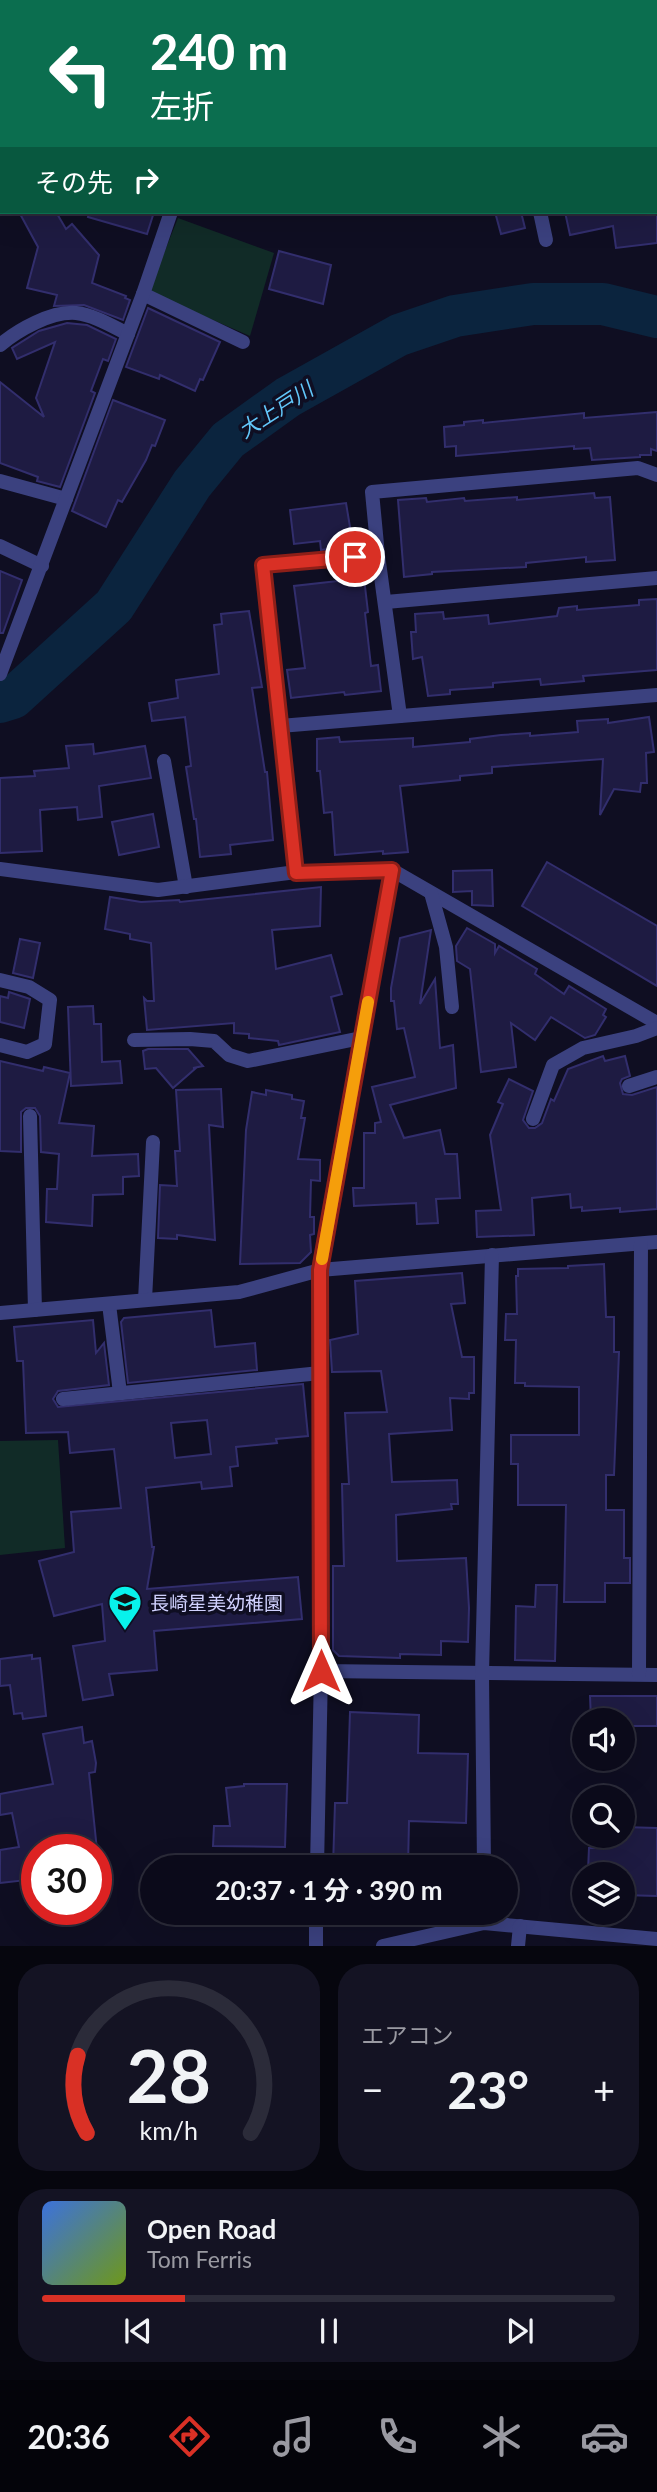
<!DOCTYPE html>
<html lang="ja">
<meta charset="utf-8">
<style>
:root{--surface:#0b0a1a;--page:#141323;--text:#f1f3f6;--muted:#9a9aa2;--line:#2b2b39;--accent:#d93025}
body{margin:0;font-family:Lato,"Noto Sans JP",sans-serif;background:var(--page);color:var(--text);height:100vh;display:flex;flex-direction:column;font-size:26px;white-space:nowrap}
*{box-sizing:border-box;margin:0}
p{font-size:23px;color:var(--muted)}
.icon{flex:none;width:38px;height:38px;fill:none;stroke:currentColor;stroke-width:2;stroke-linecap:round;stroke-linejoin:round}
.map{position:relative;height:1946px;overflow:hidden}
.side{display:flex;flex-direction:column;gap:18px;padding:18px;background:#06060e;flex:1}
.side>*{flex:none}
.hud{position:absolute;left:0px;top:0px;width:658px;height:214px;box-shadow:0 7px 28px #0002,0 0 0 2px var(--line);background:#0b6e4f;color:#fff;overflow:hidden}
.buttons{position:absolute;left:572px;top:1708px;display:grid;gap:14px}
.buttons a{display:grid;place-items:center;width:63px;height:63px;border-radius:50%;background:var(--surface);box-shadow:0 7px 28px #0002,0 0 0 2px var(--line);font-size:35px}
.speed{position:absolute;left:21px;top:1834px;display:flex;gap:14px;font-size:35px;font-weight:700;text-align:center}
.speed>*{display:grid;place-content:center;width:91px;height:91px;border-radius:50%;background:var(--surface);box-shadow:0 7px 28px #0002,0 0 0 2px var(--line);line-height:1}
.speed .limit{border:10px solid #d22;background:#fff;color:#111}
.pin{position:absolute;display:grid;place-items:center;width:60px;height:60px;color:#fff;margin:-30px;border:4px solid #fff;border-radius:50%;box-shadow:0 2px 7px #0007}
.me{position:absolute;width:77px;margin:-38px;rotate:0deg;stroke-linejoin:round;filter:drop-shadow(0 0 5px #0008)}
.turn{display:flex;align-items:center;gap:24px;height:147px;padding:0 35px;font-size:32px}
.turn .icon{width:91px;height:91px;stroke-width:2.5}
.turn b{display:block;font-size:49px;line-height:60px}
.then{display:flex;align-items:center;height:66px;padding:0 35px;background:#0003;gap:14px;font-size:26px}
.big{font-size:52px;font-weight:700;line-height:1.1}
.side .card{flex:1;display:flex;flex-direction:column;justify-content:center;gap:10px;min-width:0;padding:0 24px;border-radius:28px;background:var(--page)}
.side .dial{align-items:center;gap:0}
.dial svg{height:182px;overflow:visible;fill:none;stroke:var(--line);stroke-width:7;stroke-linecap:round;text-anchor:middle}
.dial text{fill:var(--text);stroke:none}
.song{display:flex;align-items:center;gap:21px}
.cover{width:84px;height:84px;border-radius:10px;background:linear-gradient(135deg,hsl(220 70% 55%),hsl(80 70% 35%))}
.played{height:7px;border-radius:4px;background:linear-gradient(90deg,var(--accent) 25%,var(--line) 25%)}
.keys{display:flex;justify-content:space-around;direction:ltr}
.heat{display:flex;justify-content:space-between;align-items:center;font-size:38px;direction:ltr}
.side .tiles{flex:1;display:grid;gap:18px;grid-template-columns:1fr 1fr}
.card:last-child{grid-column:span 2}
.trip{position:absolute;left:140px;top:1855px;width:378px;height:70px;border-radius:35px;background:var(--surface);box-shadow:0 7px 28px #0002,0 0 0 2px var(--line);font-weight:700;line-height:70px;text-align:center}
.tab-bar{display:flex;height:112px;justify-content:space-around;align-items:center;background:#04040a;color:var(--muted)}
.tab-bar .icon{width:49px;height:49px}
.tab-bar .active{color:var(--accent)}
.tab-bar b{font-size:32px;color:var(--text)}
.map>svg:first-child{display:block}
.green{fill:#112b27}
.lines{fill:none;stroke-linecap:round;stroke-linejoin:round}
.river{stroke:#0b243e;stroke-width:42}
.building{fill:#1e1b42;stroke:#322e6d;stroke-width:2;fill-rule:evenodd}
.street{stroke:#3b417f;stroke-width:14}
.route-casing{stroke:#8d1f18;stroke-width:18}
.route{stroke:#d93025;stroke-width:12}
.slow{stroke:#f59e0b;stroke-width:12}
.labels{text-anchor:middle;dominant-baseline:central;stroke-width:7;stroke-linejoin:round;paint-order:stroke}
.poi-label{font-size:19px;fill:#d0d1fe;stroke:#0f0e22;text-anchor:start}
.water-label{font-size:21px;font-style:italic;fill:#62c7fa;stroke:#0f0e22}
</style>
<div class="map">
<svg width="657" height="1946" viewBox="0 0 657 1946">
<rect width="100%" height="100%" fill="#0f0e22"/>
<!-- green -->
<g class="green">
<path d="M 178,218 L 274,253 L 250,336 L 155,295 L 150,288 Z"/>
<path d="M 58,1440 L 65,1548 L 0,1555 L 0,1441 Z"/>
</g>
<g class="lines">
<!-- river -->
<path class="river" d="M 0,702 L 13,698 L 114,606 L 192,484 L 228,440 L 288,397 L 399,335 L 455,316 L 533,304 L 603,304 L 657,317"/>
</g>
<!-- building -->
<g class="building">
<path d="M 19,212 L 56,212 L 66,229 L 72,224 L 99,255 L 92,283 L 126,296 L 125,298 L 130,300 L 123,320 L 84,305 L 54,306 L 57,295 L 27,288 L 38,247 Z"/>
<path d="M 89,212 L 154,212 L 147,234 L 88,217 Z"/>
<path d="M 495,212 L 521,212 L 525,228 L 501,234 Z"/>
<path d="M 565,212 L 657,212 L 657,243 L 616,248 L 613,226 L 570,235 Z"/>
<path d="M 279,251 L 331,265 L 323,304 L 269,289 Z"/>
<path d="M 148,308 L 220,342 L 203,380 L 200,379 L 195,391 L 160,375 L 159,379 L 126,367 Z"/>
<path d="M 67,323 L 87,325 L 116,339 L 108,361 L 103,359 L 91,391 L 95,393 L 60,487 L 37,481 L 38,477 L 0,463 L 0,382 L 44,417 L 36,398 L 55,342 L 17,359 L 12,348 L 39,331 Z"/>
<path d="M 113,400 L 165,420 L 155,446 L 152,445 L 146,460 L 122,502 L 118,500 L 106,527 L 72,511 Z"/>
<path d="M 657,412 L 657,451 L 651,449 L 651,455 L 640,455 L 640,457 L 592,460 L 590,448 L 574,449 L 574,446 L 456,456 L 456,446 L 445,447 L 444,427 L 464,425 L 464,422 L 483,420 L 483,423 L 584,413 L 584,418 Z"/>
<path d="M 594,493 L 595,498 L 610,497 L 615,560 L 586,562 L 586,557 L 526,563 L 526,567 L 432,572 L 432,574 L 404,577 L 398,500 L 426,498 L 427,502 L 464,498 L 465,501 L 517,497 L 517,500 Z"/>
<path d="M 346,503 L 353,545 L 321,550 L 320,541 L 294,544 L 290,510 Z"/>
<path d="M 0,571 L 22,580 L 3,633 L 0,633 Z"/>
<path d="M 364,578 L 368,612 L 365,613 L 371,666 L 378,665 L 381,691 L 345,695 L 344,692 L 291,698 L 287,670 L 305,668 L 294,586 Z"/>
<path d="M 657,599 L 657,670 L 583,676 L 584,681 L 541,685 L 540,679 L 493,683 L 493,687 L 450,690 L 450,694 L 428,696 L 422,657 L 413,659 L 411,632 L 416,632 L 415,614 L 443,612 L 444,619 L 488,615 L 489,624 L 557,616 L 559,608 L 577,606 L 577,610 L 639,605 L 639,600 Z"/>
<path d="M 249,611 L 262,687 L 252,688 L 265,772 L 267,772 L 273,840 L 230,845 L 231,854 L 200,857 L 196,819 L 194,819 L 186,767 L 191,766 L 185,717 L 152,721 L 149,703 L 178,698 L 176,680 L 219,674 L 214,625 L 222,624 L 221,614 Z"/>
<path d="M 649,717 L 654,752 L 646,753 L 647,783 L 641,783 L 640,792 L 614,789 L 600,815 L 603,759 L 492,767 L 492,773 L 460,776 L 460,780 L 400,786 L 408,852 L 383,854 L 383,851 L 335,855 L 332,812 L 324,813 L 320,771 L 317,771 L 317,739 L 339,737 L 340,742 L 413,738 L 413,747 L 470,742 L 470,739 L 501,735 L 530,733 L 530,736 L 578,732 L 577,721 L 608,719 L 608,723 Z"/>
<path d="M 93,744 L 94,754 L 145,746 L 151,778 L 99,786 L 102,817 L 78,820 L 77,807 L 40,810 L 42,851 L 0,853 L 0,778 L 35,776 L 34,771 L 69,768 L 66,746 Z"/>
<path d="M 153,814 L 159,847 L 119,855 L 112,822 Z"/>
<path d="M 547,862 L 657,926 L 657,986 L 522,906 Z"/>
<path d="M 492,870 L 493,906 L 472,905 L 472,891 L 453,892 L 453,871 Z"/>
<path d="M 321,887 L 320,926 L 272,930 L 276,969 L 331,955 L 342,994 L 331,997 L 340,1032 L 279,1045 L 278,1041 L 249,1038 L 249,1034 L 234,1033 L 234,1023 L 147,1030 L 144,998 L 147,1001 L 154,1001 L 151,943 L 130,939 L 130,934 L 105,929 L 110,897 L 141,902 L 179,900 L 180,902 Z"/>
<path d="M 467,928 L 495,944 L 495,953 L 499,946 L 537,969 L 535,974 L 564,994 L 569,986 L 606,1009 L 603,1015 L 606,1017 L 595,1035 L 585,1038 L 551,1017 L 535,1040 L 511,1023 L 516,1067 L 481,1072 L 470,969 L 457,961 L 456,946 Z"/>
<path d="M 431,930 L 420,1004 L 435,979 L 440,1048 L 453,1045 L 456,1088 L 390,1105 L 404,1138 L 440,1130 L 445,1154 L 457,1154 L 460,1198 L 436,1199 L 438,1223 L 417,1224 L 416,1203 L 354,1206 L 353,1188 L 364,1188 L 364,1133 L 375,1133 L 375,1123 L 381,1122 L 372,1087 L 415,1077 L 404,1028 L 397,1029 L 394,1001 L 391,1001 L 391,988 L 400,938 Z"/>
<path d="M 20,939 L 40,943 L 33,978 L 13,973 Z"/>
<path d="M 9,992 L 30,999 L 24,1028 L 0,1022 L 0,996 L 8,998 Z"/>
<path d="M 93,1006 L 94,1024 L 101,1024 L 102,1062 L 120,1061 L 122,1083 L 71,1086 L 68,1007 Z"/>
<path d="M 148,1049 L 188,1049 L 203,1066 L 193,1068 L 196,1068 L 173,1088 L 156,1068 L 145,1069 L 143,1051 Z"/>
<path d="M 603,1056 L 605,1061 L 625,1056 L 630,1076 L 622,1079 L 620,1083 L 623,1094 L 632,1095 L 657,1087 L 657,1209 L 620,1212 L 620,1208 L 582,1211 L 582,1207 L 571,1208 L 570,1194 L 532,1198 L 534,1235 L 477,1237 L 476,1211 L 501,1210 L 490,1135 L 503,1104 L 498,1102 L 509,1079 L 533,1091 L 523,1120 L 529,1128 L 535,1128 L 542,1123 L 551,1099 L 554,1101 L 568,1069 Z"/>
<path d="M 0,1061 L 43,1071 L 44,1067 L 70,1073 L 59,1123 L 94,1126 L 92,1156 L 138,1154 L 139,1176 L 123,1177 L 123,1194 L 93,1195 L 92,1226 L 46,1222 L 47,1189 L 57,1189 L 59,1154 L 41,1152 L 40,1116 L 35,1108 L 26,1108 L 21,1112 L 21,1152 L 0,1151 Z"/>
<path d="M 221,1089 L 223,1127 L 209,1125 L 215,1240 L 177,1235 L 177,1239 L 158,1238 L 160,1185 L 177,1186 L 175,1151 L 180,1151 L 176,1090 Z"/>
<path d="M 266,1090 L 292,1095 L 292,1099 L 304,1101 L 301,1118 L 305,1118 L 298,1159 L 320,1160 L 320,1181 L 311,1180 L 310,1217 L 314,1217 L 314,1234 L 310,1235 L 311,1252 L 300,1263 L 240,1264 L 246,1130 L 252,1092 L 266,1095 Z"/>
<path d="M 604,1264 L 606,1317 L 614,1317 L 614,1352 L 619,1352 L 614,1475 L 606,1475 L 606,1510 L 624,1510 L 624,1558 L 630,1558 L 630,1583 L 605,1583 L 605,1602 L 564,1602 L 566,1505 L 518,1505 L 518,1464 L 511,1464 L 511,1435 L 579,1435 L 579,1387 L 525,1386 L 525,1383 L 515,1383 L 516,1340 L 505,1340 L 506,1314 L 517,1314 L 516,1276 L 518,1276 L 518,1269 L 568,1268 L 568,1266 Z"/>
<path d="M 462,1273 L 465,1303 L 451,1304 L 462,1357 L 474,1357 L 474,1393 L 469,1393 L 469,1399 L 450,1398 L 452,1430 L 389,1434 L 392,1482 L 457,1480 L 458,1504 L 451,1504 L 452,1509 L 396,1515 L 397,1561 L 466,1558 L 469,1608 L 468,1642 L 441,1641 L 441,1655 L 400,1654 L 400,1658 L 339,1656 L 333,1650 L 333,1566 L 344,1566 L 342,1484 L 349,1484 L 345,1413 L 387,1412 L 381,1371 L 332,1372 L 330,1340 L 358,1334 L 355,1281 Z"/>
<path d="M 211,1310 L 215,1347 L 255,1343 L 257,1370 L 128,1383 L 121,1322 L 124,1318 Z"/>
<path d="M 93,1320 L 96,1353 L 104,1343 L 109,1385 L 58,1391 L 53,1399 L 58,1407 L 303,1384 L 308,1436 L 276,1439 L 277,1443 L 236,1447 L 238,1466 L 230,1467 L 232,1486 L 202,1489 L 201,1482 L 146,1488 L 152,1547 L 154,1547 L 147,1589 L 298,1577 L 302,1619 L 154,1631 L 157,1670 L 109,1674 L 113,1695 L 83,1700 L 73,1646 L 105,1641 L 102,1604 L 54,1616 L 39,1561 L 74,1552 L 71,1512 L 121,1508 L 114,1449 L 70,1453 L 68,1432 L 26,1433 L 23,1361 L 17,1361 L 14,1327 ZM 207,1420 L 211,1454 L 175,1458 L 171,1423 Z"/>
<path d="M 536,1585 L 557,1585 L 555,1661 L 515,1660 L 516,1606 L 535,1607 Z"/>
<path d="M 32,1655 L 32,1659 L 40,1658 L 46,1716 L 23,1719 L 22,1713 L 14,1714 L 10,1685 L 0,1686 L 0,1659 Z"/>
<path d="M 590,1696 L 657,1696 L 657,1726 L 623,1726 L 623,1720 L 591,1720 Z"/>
<path d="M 350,1712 L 419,1715 L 418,1753 L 468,1754 L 466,1823 L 409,1821 L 408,1867 L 333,1867 L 335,1803 L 347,1803 Z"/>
<path d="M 82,1727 L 84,1743 L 92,1741 L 96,1763 L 95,1772 L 89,1773 L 97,1850 L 37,1850 L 37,1890 L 29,1891 L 26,1880 L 0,1883 L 0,1850 L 19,1847 L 12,1813 L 0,1815 L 0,1794 L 53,1784 L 43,1734 Z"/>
<path d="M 244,1784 L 287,1784 L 285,1847 L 213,1846 L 214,1826 L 230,1826 L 226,1788 L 244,1786 Z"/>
<path d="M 623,1827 L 657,1828 L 657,1896 L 623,1895 L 623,1874 L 599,1874 L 599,1871 L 588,1871 L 589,1848 L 598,1848 L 598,1836 L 623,1836 Z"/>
</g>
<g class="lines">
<!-- street -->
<g class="street">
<path d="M 359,0 L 360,2"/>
<path d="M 498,0 L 499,2"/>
<path d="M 560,0 L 562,2"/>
<path d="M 241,2 L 241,0"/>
<path d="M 656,73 L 657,73"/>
<path d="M 540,212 L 546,240"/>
<path d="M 143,294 L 243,342"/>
<path d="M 0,345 C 18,330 51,311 76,313 C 94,315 112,326 128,334"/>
<path d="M 0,481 L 66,499"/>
<path d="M 0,546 L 42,566"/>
<path d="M 386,602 L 657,578"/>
<path d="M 0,674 L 143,294 L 171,212"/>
<path d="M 400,716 L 378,555 L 372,492 L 638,468 L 657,475"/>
<path d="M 280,726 L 657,695"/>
<path d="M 164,761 L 186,887"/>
<path d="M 0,869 L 158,890 L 296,872 L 392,870 L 657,1023"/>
<path d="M 296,872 L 263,565 L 378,555"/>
<path d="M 431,893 L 446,947 L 452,1007"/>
<path d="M 0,980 L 29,987 L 50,1000 L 45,1044 L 27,1052 L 0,1045"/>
<path d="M 134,1040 L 190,1039 L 214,1041 L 229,1055 L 248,1061 L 361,1038"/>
<path d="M 629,1086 L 657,1077"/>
<path d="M 30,1116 L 35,1310"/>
<path d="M 533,1119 L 553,1065 L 583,1048 L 636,1036 L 657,1028"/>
<path d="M 145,1300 L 153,1142"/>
<path d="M 109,1304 L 120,1393"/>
<path d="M 0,1313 L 239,1292 L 320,1270 L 657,1242"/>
<path d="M 63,1399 L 320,1373"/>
<path d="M 321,1671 L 657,1675"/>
<path d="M 639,1674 L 641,1244"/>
<path d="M 317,1867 L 321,1671 L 320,1270 L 392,870"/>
<path d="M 484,1867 L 482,1674 L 492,1255"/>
<path d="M 316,1946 L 316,1913"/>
<path d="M 383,1946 L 484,1923 L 657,1939"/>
<path d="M 518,1946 L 520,1926"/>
</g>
</g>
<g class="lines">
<defs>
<path id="route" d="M 321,1671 L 320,1270 L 392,870 L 296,873 L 263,565 L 355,557"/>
</defs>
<!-- route casing -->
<use href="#route" class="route-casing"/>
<!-- route -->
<use href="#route" class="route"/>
<!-- slow -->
<path class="slow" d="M 322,1259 L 368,1002"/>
</g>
<!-- icons -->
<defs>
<symbol id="school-pin" viewBox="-11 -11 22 30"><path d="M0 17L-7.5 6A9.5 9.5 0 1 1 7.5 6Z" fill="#08f2eb" stroke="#0f0e22"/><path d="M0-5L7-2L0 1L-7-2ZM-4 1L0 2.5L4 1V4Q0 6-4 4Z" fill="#111"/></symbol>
</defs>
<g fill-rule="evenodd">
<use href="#school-pin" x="106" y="1583" width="38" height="52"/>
</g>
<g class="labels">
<!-- poi labels -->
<g class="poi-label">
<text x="150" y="1602">長崎星美幼稚園</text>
</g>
<!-- water labels -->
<g class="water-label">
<text transform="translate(275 409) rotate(-33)">大上戸川</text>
</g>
</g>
</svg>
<div class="buttons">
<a><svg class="icon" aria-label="sound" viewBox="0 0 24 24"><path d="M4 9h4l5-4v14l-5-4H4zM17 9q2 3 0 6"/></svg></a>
<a><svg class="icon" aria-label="search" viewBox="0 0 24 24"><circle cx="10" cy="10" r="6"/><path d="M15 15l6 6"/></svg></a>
<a><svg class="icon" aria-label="layers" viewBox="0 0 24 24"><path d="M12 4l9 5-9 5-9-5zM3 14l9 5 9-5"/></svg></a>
</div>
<div class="speed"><div class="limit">30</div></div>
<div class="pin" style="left:355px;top:557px;background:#d93025"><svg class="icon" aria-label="arrive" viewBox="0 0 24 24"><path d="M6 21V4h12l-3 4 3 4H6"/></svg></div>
<svg class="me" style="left:321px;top:1671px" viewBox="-20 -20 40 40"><path d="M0-17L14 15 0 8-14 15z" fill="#d93025" stroke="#fff" stroke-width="4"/></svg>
<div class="trip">20:37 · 1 分 · 390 m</div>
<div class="hud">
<div class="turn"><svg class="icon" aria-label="left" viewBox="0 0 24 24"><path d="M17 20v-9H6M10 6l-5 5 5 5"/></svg><div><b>240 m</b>左折</div></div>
<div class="then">その先<svg class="icon" aria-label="right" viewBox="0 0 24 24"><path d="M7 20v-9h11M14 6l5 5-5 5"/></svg></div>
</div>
</div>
<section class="side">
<div class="tiles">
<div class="card dial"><svg viewBox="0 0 100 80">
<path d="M14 69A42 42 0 1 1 86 69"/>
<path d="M14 69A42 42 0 0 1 10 35" stroke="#d93025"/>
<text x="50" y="56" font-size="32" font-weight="700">28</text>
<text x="50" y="72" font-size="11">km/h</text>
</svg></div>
<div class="card"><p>エアコン</p>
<div class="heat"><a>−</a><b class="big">23°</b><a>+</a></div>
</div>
<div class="card">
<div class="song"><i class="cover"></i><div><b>Open Road</b><p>Tom Ferris</p></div></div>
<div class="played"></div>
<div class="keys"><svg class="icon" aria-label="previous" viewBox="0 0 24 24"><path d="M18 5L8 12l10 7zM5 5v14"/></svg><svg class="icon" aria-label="pause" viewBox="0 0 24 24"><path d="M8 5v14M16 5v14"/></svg><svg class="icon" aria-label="next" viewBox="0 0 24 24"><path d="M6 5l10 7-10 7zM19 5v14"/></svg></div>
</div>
</div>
</section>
<nav class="tab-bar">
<b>20:36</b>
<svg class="icon active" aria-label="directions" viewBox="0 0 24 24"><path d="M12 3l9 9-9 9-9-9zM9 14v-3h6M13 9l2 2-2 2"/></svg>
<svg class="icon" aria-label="music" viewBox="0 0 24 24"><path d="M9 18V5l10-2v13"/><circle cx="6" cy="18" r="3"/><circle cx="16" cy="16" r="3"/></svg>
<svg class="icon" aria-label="phone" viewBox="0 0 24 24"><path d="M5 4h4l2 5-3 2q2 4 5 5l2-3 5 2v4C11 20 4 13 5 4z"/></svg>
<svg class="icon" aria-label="climate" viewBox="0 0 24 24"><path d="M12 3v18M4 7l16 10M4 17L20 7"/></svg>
<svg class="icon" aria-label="car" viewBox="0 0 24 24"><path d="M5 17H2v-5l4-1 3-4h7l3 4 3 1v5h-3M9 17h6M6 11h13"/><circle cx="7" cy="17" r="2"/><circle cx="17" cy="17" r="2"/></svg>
</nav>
